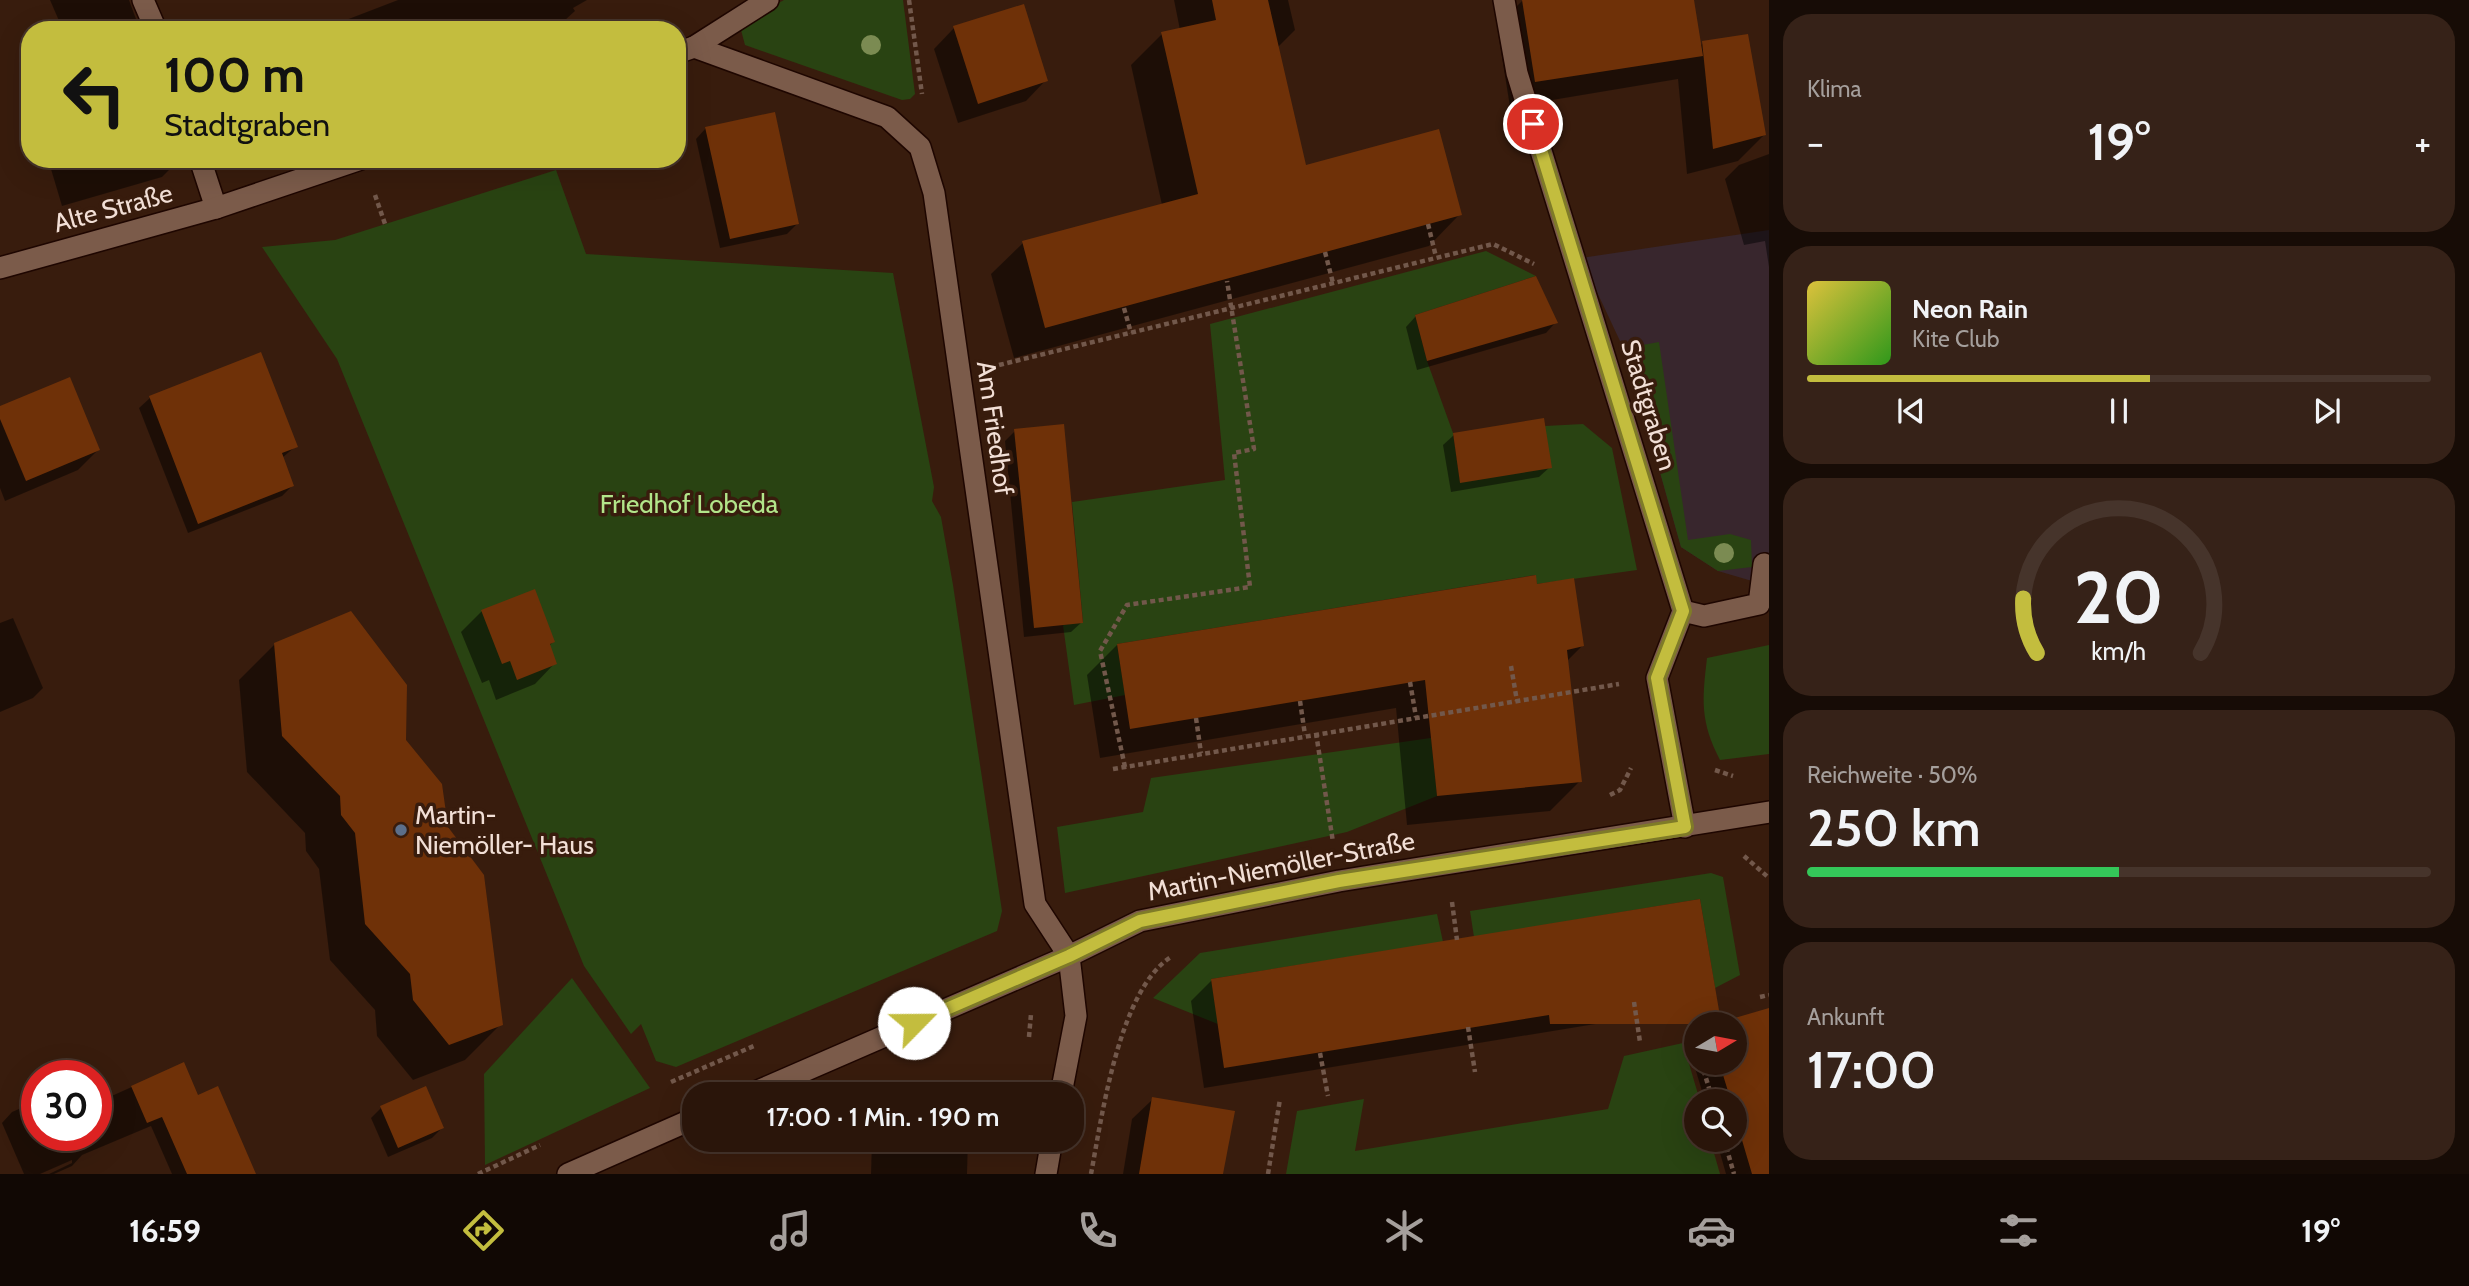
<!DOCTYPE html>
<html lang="de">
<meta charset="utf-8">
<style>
:root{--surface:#2a150a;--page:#362218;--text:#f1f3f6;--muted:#a59f9c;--line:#46342b;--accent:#c3bd3e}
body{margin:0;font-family:Cabin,sans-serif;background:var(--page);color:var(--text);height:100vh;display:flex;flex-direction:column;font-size:26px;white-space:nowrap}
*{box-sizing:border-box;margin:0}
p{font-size:23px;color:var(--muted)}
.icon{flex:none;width:38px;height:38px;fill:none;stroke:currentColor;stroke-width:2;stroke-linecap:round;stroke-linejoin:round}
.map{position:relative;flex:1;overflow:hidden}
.drawer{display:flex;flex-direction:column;gap:14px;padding:14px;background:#170c06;width:700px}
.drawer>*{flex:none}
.hud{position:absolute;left:21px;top:21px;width:665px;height:147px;border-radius:28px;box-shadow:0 7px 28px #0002,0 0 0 2px var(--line);background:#c3bd3e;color:#111;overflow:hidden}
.needle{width:46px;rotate:80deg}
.tools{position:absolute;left:1684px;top:1012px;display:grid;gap:14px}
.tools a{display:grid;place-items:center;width:63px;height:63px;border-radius:50%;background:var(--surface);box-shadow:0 7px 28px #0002,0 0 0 2px var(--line);font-size:35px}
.speed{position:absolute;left:21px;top:1060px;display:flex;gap:14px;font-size:35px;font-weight:700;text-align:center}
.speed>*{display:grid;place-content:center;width:91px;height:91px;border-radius:50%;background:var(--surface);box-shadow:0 7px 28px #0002,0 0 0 2px var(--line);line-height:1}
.speed .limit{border:10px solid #d22;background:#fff;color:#111}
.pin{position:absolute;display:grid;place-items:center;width:60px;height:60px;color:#fff;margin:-30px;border:4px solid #fff;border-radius:50%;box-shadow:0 2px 7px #0007}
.me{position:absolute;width:77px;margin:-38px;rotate:67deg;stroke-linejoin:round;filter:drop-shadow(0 0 5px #0008)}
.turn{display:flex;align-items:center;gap:24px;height:147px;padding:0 28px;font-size:32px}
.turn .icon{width:91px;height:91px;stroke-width:2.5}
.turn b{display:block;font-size:49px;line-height:60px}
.big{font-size:52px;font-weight:600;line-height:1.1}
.drawer .tile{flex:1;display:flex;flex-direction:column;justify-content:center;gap:10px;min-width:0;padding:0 24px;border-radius:28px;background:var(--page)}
.drawer .dial{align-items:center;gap:0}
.dial svg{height:182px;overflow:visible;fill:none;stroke:var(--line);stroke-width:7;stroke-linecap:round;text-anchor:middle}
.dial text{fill:var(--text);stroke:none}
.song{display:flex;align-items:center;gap:21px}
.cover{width:84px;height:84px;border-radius:10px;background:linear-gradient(135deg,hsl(50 70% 55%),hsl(110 70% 35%))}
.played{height:7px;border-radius:4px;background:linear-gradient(90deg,var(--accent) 55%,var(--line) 55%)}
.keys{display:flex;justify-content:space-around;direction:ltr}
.heat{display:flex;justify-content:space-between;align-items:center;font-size:38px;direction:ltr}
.charge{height:10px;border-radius:5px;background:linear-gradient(90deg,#34c759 50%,var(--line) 0)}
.trip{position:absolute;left:682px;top:1082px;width:402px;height:70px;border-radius:28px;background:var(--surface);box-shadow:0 7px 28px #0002,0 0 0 2px var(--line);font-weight:600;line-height:70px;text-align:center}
.tabs{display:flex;height:112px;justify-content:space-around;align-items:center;background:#110804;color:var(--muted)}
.tabs .icon{width:49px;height:49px}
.tabs .current{color:var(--accent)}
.tabs b{font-size:32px;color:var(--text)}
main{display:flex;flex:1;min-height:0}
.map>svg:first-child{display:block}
.commercial{fill:#38262d}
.green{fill:#294312}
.shadow{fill:#0007}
.building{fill:#6f3108}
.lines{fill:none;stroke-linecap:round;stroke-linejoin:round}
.minor-casing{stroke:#1e0600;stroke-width:24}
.path{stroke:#72584b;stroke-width:4.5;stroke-dasharray:5 3.5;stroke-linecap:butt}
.minor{stroke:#7b5b4a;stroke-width:21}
.tree{fill:#7b8b52}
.route-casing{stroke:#7f7b28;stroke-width:18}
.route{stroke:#c3bd3e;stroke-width:12}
.service-dot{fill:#5c6f8a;stroke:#381c0d;stroke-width:2.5}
.labels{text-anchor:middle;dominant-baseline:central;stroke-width:7;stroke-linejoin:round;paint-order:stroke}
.street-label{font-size:26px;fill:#f2dfd6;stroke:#381c0d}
.park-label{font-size:26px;fill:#b2e58a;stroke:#381c0d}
.poi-label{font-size:26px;fill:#f2dfd6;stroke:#381c0d;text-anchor:start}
</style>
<main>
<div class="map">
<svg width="1769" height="1174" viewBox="0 0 1769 1174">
<rect width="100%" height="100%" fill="#381c0d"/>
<!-- commercial -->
<path class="commercial" d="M 1769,230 L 1769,586 L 1718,571 L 1681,547 L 1628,358 L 1581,258 Z"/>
<!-- green -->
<g class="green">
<path d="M 784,0 L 903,0 L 915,94 L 910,99 L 902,100 L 745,45 L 741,30 L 747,20 Z"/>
<path d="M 556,170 L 586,254 L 893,273 L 934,487 L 932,501 L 941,517 L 953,585 L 1002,911 L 997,931 L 676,1067 L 656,1061 L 641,1024 L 631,1034 L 584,966 L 337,359 L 262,247 L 335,240 Z"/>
<path d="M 1486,251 L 1536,276 L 1415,315 L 1427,361 L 1453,433 L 1460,482 L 1545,426 L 1583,424 L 1612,448 L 1637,570 L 1537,584 L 1535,575 L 1117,644 L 1125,695 L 1074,705 L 1063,625 L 1083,622 L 1072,502 L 1225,480 L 1210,324 Z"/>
<path d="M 1659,342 L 1688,540 L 1730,534 L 1751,540 L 1752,567 L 1718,571 L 1681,547 L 1628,358 L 1637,346 Z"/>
<path d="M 1769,645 L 1769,754 L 1720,760 C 1700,722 1702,700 1707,658 Z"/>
<path d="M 1431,738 L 1437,796 L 1347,832 L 1065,893 L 1057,827 L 1143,812 L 1151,778 Z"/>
<path d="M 1711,873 L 1723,877 L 1740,975 L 1715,988 L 1700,899 L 1474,937 L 1470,911 Z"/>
<path d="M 1437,914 L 1443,942 L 1211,979 L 1218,1024 L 1153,998 L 1200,953 Z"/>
<path d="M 572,978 L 650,1088 L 485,1165 L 484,1074 Z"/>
<path d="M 1683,1043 L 1700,1101 L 1696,1101 L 1696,1139 L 1710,1139 L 1720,1174 L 1286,1174 L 1297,1111 L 1364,1099 L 1355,1151 L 1608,1109 L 1624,1056 Z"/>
</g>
<!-- shadow -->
<g class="shadow">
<path d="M 50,0 L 129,0 L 140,30 L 63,30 Z"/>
<path d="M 587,0 L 573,8 L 575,11 L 554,30 L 320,30 L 398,0 Z"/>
<path d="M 1174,0 L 1288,0 L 1295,30 L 1277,48 L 1305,167 L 1460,214 L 1429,246 L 1014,358 L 991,274 L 1023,243 L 1162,205 L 1131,65 L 1162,34 L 1180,30 Z"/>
<path d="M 1523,0 L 1692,0 L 1700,46 L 1703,43 L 1764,135 L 1738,161 L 1687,174 L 1678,79 L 1510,107 L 1497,26 Z"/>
<path d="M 954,28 L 1046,80 L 1026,101 L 958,123 L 934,49 Z"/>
<path d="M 706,128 L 797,224 L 787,234 L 720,248 L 696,139 Z"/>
<path d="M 1769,154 L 1769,267 L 1765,241 L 1744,245 L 1725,179 L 1739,165 Z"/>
<path d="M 48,159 L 180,159 L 162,177 L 62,206 Z"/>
<path d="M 1416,316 L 1556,322 L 1546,333 L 1417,370 L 1406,327 Z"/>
<path d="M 260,354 L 296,446 L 282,458 L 292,486 L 282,496 L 188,533 L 139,408 L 150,398 Z"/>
<path d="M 0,408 L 98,450 L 78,470 L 5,501 L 0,488 Z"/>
<path d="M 1015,431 L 1082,622 L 1071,632 L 1024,637 L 1005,441 Z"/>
<path d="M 1454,435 L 1550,467 L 1539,477 L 1451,492 L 1443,445 Z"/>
<path d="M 1536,586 L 1582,646 L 1567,661 L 1580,781 L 1550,811 L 1407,825 L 1396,708 L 1100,758 L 1087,675 L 1117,645 Z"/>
<path d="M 482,611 L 553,642 L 549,646 L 555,663 L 535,684 L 496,700 L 489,680 L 482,683 L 461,632 Z"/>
<path d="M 13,618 L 43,688 L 33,698 L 0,712 L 0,623 Z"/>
<path d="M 275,644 L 404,741 L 447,828 L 501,1024 L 465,1060 L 413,1080 L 377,1036 L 375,1010 L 330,960 L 319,869 L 306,851 L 305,833 L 247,772 L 239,680 Z"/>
<path d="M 1211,981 L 1693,1008 L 1204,1088 L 1191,1001 Z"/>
<path d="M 1769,1010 L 1769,1174 L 1726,1174 L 1716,1139 L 1734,1139 L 1734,1101 L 1705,1101 L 1689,1048 L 1696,1041 L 1696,1062 L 1734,1062 Z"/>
<path d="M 183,1064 L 198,1097 L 254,1174 L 172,1174 L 151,1126 L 82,1155 L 72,1166 L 54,1174 L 49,1174 L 72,1163 L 72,1160 L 40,1174 L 24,1174 L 2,1123 L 12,1112 L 37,1101 L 37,1136 L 96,1136 L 96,1103 Z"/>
<path d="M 425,1088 L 442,1128 L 432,1138 L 388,1157 L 371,1118 L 381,1108 Z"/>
<path d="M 1153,1099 L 1222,1174 L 1123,1174 L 1132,1119 Z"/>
<path d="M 872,1139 L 968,1139 L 967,1174 L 871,1174 Z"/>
</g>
<!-- building -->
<g class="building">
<path d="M 1212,0 L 1268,0 L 1306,165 L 1439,129 L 1462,215 L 1045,328 L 1022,241 L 1198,194 L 1161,32 L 1216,20 Z"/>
<path d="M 1522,0 L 1694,0 L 1703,56 L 1535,82 Z"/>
<path d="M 1024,4 L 1048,81 L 978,104 L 953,26 Z"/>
<path d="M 1748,34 L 1766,135 L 1713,149 L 1702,41 Z"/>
<path d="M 775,112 L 799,224 L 730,239 L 705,127 Z"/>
<path d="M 1536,276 L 1558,323 L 1427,361 L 1415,315 Z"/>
<path d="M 261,352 L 298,447 L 282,453 L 294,486 L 198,524 L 149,396 Z"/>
<path d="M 70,377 L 100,450 L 26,481 L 0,419 L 0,406 Z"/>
<path d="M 1544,418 L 1552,468 L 1460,483 L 1453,433 Z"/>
<path d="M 1064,424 L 1083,623 L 1034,628 L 1014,429 Z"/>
<path d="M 1536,575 L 1537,584 L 1574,578 L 1584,646 L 1567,650 L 1582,782 L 1437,796 L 1425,680 L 1130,729 L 1117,644 Z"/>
<path d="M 535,589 L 555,642 L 550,644 L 557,664 L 517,680 L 510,661 L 502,664 L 481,610 Z"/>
<path d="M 351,611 L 407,685 L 406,740 L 442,784 L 448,827 L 484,875 L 503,1025 L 449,1045 L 413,1000 L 410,974 L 365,924 L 355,833 L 341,815 L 340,796 L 282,736 L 274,643 Z"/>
<path d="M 1700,899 L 1721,1022 L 1769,1008 L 1769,1174 L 1752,1174 L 1734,1113 L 1734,1101 L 1731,1101 L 1719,1062 L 1734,1062 L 1734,1024 L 1550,1024 L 1549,1015 L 1224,1068 L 1211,979 Z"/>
<path d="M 184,1062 L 198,1095 L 218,1086 L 256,1174 L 187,1174 L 162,1117 L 147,1123 L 131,1086 Z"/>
<path d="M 426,1086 L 444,1128 L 398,1148 L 380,1106 Z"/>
<path d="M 1152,1097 L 1235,1111 L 1223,1174 L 1139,1174 Z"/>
</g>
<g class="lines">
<defs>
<g id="minor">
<path d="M 143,0 L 156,30"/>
<path d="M 1504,0 L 1517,73 L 1683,611 L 1657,678 L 1685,827"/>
<path d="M 694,47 L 887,117 L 920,147 L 934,193 L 1035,904 L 1069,956 L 1076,1016 L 1061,1094"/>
<path d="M 677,53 L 694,47 L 768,0"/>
<path d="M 200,159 L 216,208"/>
<path d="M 0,268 L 216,208 L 361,159"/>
<path d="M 1683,611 L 1704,616 L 1759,604 L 1764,564"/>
<path d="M 751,1094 L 1069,956 L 1140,921 L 1339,881 L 1769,812"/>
<path d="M 568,1174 L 695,1118"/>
<path d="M 1046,1174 L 1052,1139"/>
</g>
</defs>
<!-- minor casing -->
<use href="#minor" class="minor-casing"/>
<!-- path -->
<g class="path">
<path d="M 909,0 L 922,94"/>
<path d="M 375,195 L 385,224"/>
<path d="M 1428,224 L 1436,257"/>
<path d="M 1325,252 L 1333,283"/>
<path d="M 1124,308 L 1131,333"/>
<path d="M 999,365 L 1493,244 L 1534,264"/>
<path d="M 1511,666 L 1517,701"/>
<path d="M 1410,682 L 1416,717"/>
<path d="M 1300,701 L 1305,735"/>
<path d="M 1196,718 L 1201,753"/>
<path d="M 1316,733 L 1333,842"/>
<path d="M 1125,767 L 1100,651 L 1127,605 L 1250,587 L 1234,453 L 1254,449 L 1227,281"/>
<path d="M 1113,769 L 1619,684"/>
<path d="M 1715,770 L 1733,776"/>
<path d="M 1610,795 L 1620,790 L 1631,768"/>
<path d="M 1744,856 L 1769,878"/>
<path d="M 1452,902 L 1457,940"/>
<path d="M 1760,997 L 1769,995"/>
<path d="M 1634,1002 L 1640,1042"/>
<path d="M 1690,1025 L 1696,1044"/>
<path d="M 1468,1027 L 1475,1072"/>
<path d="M 1029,1037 L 1031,1014"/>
<path d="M 1320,1053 L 1328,1096"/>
<path d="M 1701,1062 L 1713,1101"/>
<path d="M 671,1082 L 756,1045"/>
<path d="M 1734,1131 L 1739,1130"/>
<path d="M 1724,1139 L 1734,1174"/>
<path d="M 478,1174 L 540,1145"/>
<path d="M 1091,1174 C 1102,1116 1119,990 1171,957"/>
<path d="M 1268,1174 L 1280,1099"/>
</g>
<!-- minor -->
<use href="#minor" class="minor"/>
</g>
<!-- trees -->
<g class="tree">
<circle cx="871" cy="45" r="10"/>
<circle cx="1724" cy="553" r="10"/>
</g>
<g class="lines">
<defs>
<path id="route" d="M 914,1023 L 1069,956 L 1140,921 L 1339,881 L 1685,827 L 1657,678 L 1683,611 L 1533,124"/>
</defs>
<!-- route casing -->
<use href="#route" class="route-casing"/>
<!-- route -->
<use href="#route" class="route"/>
</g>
<!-- markers -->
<circle class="service-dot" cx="401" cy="830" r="7"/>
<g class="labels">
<!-- street labels -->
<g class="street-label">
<text transform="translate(113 208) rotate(-15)">Alte Straße</text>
<text transform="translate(1649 405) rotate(73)">Stadtgraben</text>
<text transform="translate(995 428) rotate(82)">Am Friedhof</text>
<text transform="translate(1281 866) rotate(-11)">Martin-Niemöller-Straße</text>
</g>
<!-- park labels -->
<g class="park-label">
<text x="689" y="504">Friedhof Lobeda</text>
</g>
<!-- poi labels -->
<g class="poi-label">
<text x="415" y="815">Martin-<tspan x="415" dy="30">Niemöller- Haus</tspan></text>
</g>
</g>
</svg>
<div class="tools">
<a><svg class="needle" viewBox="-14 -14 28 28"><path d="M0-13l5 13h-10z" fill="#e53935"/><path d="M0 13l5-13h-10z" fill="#a59f9c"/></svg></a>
<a><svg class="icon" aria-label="search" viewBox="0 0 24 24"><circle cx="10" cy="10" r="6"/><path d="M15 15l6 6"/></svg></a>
</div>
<div class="speed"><div class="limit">30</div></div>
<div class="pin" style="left:1533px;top:124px;background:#d93025"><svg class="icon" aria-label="arrive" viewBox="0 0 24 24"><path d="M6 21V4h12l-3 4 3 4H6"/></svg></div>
<svg class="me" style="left:914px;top:1023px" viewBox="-20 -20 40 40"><circle r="19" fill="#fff"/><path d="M0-13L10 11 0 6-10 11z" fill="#c3bd3e"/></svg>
<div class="trip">17:00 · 1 Min. · 190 m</div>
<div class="hud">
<div class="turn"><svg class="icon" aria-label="left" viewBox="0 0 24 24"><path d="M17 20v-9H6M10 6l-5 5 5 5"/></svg><div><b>100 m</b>Stadtgraben</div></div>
</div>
</div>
<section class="drawer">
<div class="tile"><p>Klima</p>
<div class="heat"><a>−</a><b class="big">19°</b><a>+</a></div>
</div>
<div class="tile">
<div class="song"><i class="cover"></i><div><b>Neon Rain</b><p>Kite Club</p></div></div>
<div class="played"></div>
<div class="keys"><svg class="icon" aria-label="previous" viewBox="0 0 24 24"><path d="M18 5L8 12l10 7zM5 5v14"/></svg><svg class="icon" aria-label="pause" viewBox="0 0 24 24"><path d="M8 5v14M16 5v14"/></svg><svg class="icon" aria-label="next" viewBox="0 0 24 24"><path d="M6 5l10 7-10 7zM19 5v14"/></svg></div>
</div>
<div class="tile dial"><svg viewBox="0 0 100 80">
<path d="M14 69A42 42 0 1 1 86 69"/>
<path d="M14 69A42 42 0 0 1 8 45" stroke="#c3bd3e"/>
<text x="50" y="56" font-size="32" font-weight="700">20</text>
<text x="50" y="72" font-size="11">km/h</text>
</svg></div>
<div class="tile"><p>Reichweite · 50%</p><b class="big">250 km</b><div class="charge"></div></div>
<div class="tile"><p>Ankunft</p><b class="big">17:00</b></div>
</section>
</main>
<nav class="tabs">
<b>16:59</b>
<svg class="icon current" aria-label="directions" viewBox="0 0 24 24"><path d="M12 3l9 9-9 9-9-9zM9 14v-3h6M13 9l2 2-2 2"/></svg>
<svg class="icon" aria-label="music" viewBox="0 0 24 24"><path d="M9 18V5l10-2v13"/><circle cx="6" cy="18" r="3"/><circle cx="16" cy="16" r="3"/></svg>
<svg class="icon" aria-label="phone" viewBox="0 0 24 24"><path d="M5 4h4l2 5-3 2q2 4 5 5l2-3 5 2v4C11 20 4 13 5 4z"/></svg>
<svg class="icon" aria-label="climate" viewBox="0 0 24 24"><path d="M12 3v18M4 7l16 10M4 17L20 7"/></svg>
<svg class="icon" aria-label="car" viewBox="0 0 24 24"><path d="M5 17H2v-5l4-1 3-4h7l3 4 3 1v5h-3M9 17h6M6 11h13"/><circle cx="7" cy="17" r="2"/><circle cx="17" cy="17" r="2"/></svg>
<svg class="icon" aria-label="filters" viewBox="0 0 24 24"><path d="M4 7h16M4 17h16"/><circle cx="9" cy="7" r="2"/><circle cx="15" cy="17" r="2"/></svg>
<b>19°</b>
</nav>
